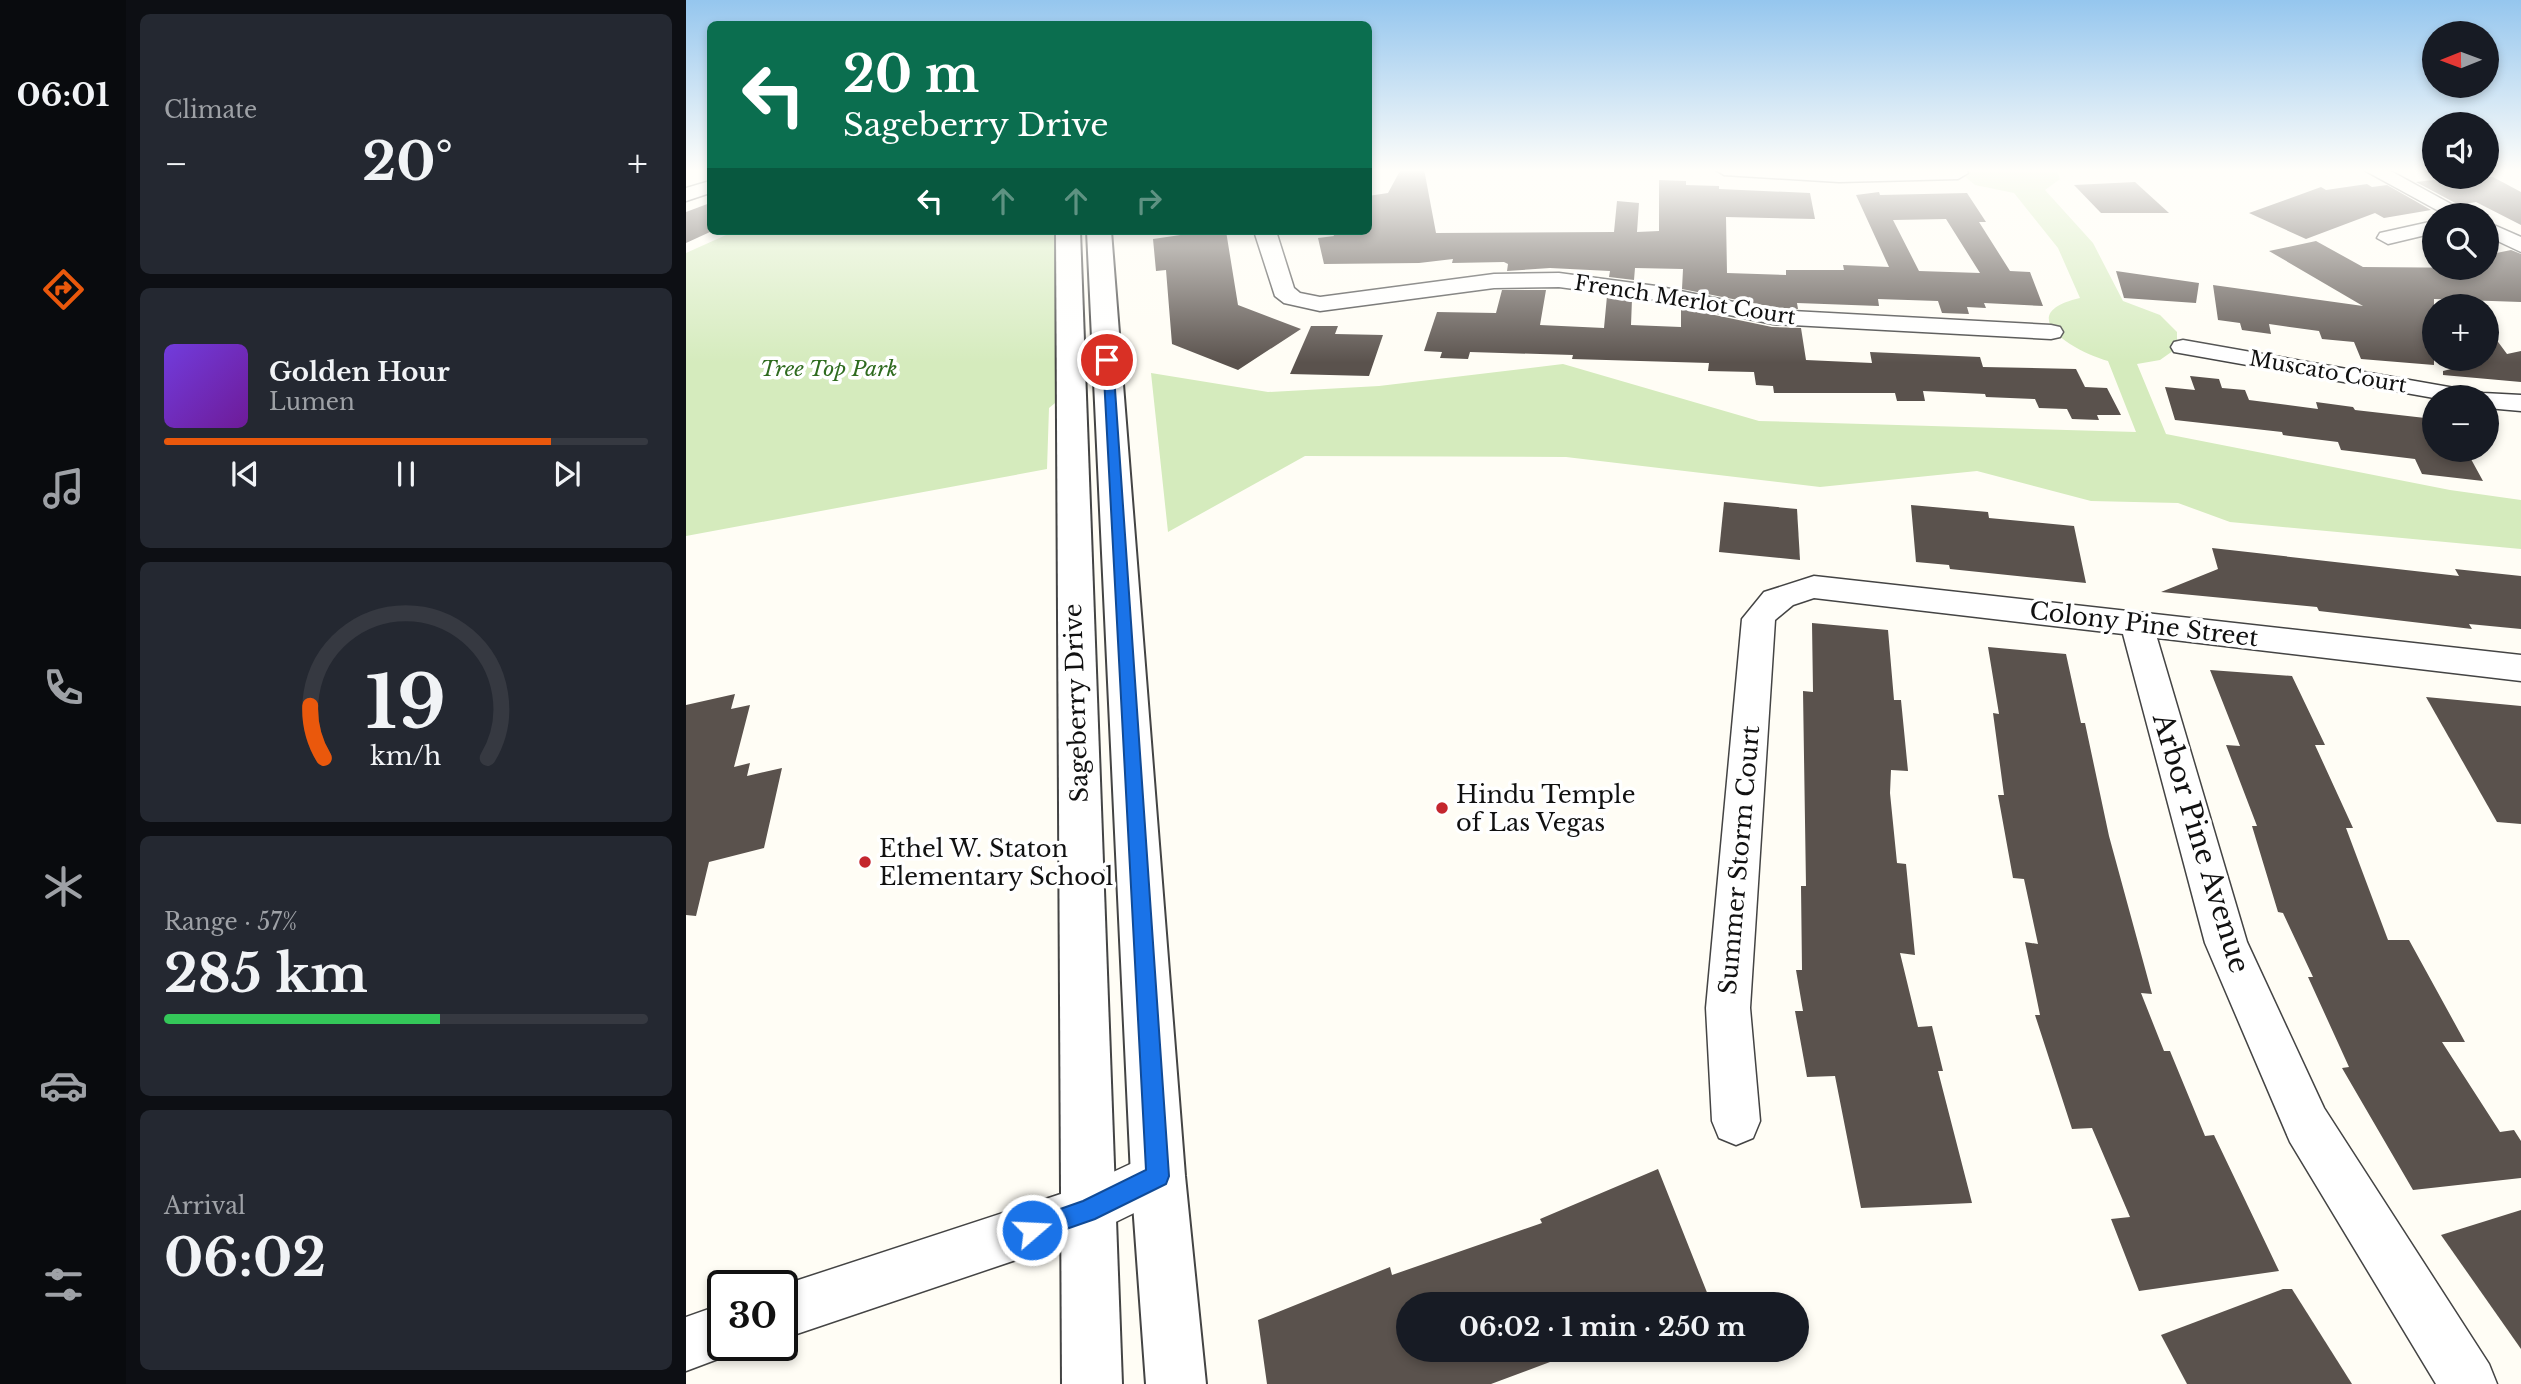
<!DOCTYPE html>
<meta charset="utf-8">
<style>
:root{--surface:#171b24;--page:#242831;--text:#f1f3f6;--muted:#9ea1a6;--line:#363941;--accent:#ea580c}
body{margin:0;font-family:"Libre Baskerville",serif;background:var(--page);color:var(--text);height:100vh;display:flex;flex-direction:column;font-size:26px;white-space:nowrap}
*{box-sizing:border-box;margin:0}
p{font-size:23px;color:var(--muted)}
.icon{flex:none;width:38px;height:38px;fill:none;stroke:currentColor;stroke-width:2;stroke-linecap:round;stroke-linejoin:round}
.map{position:relative;flex:1;overflow:hidden}
.drawer{display:flex;flex-direction:column;gap:14px;padding:14px;background:#0d0f14;width:560px}
.drawer>*{flex:none}
.banner{position:absolute;left:21px;top:21px;width:665px;height:214px;border-radius:10px;box-shadow:0 4px 10px #0003;background:#0b6e4f;color:#fff;overflow:hidden}
.needle{width:46px;rotate:269deg}
.controls{position:absolute;left:1736px;top:21px;display:grid;gap:14px}
.controls a{display:grid;place-items:center;width:77px;height:77px;border-radius:50%;background:var(--surface);box-shadow:0 4px 10px #0003;font-size:35px}
.speed{position:absolute;left:21px;top:1270px;display:flex;gap:14px;font-size:35px;font-weight:700;text-align:center}
.speed>*{display:grid;place-content:center;width:91px;height:91px;border-radius:50%;background:var(--surface);box-shadow:0 4px 10px #0003;line-height:1}
.speed .limit{border:4px solid #111;border-radius:10px;background:#fff;color:#111}
.pin{position:absolute;display:grid;place-items:center;width:60px;height:60px;color:#fff;margin:-30px;border:4px solid #fff;border-radius:50%;box-shadow:0 2px 7px #0007}
.me{position:absolute;width:77px;margin:-38px;rotate:71deg;stroke-linejoin:round;filter:drop-shadow(0 0 5px #0008)}
.turn{display:flex;align-items:center;gap:24px;height:147px;padding:0 21px;font-size:32px}
.turn .icon{width:91px;height:91px;stroke-width:2.5}
.turn b{display:block;font-size:49px;line-height:60px}
.lanes{display:flex;align-items:center;height:66px;padding:0 21px;background:#0003;justify-content:center;gap:35px;direction:ltr}
.lanes .off{opacity:.35}
.big{font-size:52px;font-weight:800;line-height:1.1}
.drawer .tile{flex:1;display:flex;flex-direction:column;justify-content:center;gap:10px;min-width:0;padding:0 24px;border-radius:10px;background:var(--page)}
.drawer .dial{align-items:center;gap:0}
.dial svg{height:182px;overflow:visible;fill:none;stroke:var(--line);stroke-width:7;stroke-linecap:round;text-anchor:middle}
.dial text{fill:var(--text);stroke:none}
.song{display:flex;align-items:center;gap:21px}
.cover{width:84px;height:84px;border-radius:10px;background:linear-gradient(135deg,hsl(260 70% 55%),hsl(280 70% 35%))}
.played{height:7px;border-radius:4px;background:linear-gradient(90deg,var(--accent) 80%,var(--line) 80%)}
.keys{display:flex;justify-content:space-around;direction:ltr}
.heat{display:flex;justify-content:space-between;align-items:center;font-size:38px;direction:ltr}
.charge{height:10px;border-radius:5px;background:linear-gradient(90deg,#34c759 57%,var(--line) 0)}
.trip{position:absolute;left:710px;top:1292px;width:413px;height:70px;border-radius:35px;background:var(--surface);box-shadow:0 4px 10px #0003;font-weight:800;line-height:70px;text-align:center}
main{display:flex;flex:1;min-height:0}
.tab-bar{display:flex;flex-direction:column;width:126px;justify-content:space-around;align-items:center;background:#090b0e;color:var(--muted)}
.tab-bar .icon{width:49px;height:49px}
.tab-bar .selected{color:var(--accent)}
.tab-bar b{font-size:32px;color:var(--text)}
.map>svg:first-child{display:block}
.green{fill:#d5ebbd}
.building{fill:#5a524d;fill-rule:evenodd}
.lines{fill:none;stroke-linecap:round;stroke-linejoin:round}
.minor-casing{stroke:#444;stroke-width:3}
.tertiary-casing{stroke:#444;stroke-width:4}
.minor{fill:#fff;fill-rule:evenodd}
.tertiary{fill:#fff;fill-rule:evenodd}
.route{fill:#1a73e8;stroke:#114b97;stroke-width:2}
.poi-dot{fill:#c4262e;stroke:#fff;stroke-width:2.5}
.labels{text-anchor:middle;dominant-baseline:central;stroke-width:7;stroke-linejoin:round;paint-order:stroke}
.far-street-label{font-size:21px;fill:#111;stroke:#fff}
.far-park-label{font-size:21px;font-style:italic;fill:#2f6b1f;stroke:#fff}
.street-label{font-size:24px;fill:#111;stroke:#fff}
.poi-label{font-size:24px;fill:#111;stroke:#fff;text-anchor:start}
.near-street-label{font-size:28px;fill:#111;stroke:#fff}
</style>
<main>
<nav class="tab-bar">
<b>06:01</b>
<svg class="icon selected" aria-label="directions" viewBox="0 0 24 24"><path d="M12 3l9 9-9 9-9-9zM9 14v-3h6M13 9l2 2-2 2"/></svg>
<svg class="icon" aria-label="music" viewBox="0 0 24 24"><path d="M9 18V5l10-2v13"/><circle cx="6" cy="18" r="3"/><circle cx="16" cy="16" r="3"/></svg>
<svg class="icon" aria-label="phone" viewBox="0 0 24 24"><path d="M5 4h4l2 5-3 2q2 4 5 5l2-3 5 2v4C11 20 4 13 5 4z"/></svg>
<svg class="icon" aria-label="climate" viewBox="0 0 24 24"><path d="M12 3v18M4 7l16 10M4 17L20 7"/></svg>
<svg class="icon" aria-label="car" viewBox="0 0 24 24"><path d="M5 17H2v-5l4-1 3-4h7l3 4 3 1v5h-3M9 17h6M6 11h13"/><circle cx="7" cy="17" r="2"/><circle cx="17" cy="17" r="2"/></svg>
<svg class="icon" aria-label="filters" viewBox="0 0 24 24"><path d="M4 7h16M4 17h16"/><circle cx="9" cy="7" r="2"/><circle cx="15" cy="17" r="2"/></svg>
</nav>
<section class="drawer">
<div class="tile"><p>Climate</p>
<div class="heat"><a>−</a><b class="big">20°</b><a>+</a></div>
</div>
<div class="tile">
<div class="song"><i class="cover"></i><div><b>Golden Hour</b><p>Lumen</p></div></div>
<div class="played"></div>
<div class="keys"><svg class="icon" aria-label="previous" viewBox="0 0 24 24"><path d="M18 5L8 12l10 7zM5 5v14"/></svg><svg class="icon" aria-label="pause" viewBox="0 0 24 24"><path d="M8 5v14M16 5v14"/></svg><svg class="icon" aria-label="next" viewBox="0 0 24 24"><path d="M6 5l10 7-10 7zM19 5v14"/></svg></div>
</div>
<div class="tile dial"><svg viewBox="0 0 100 80">
<path d="M14 69A42 42 0 1 1 86 69"/>
<path d="M14 69A42 42 0 0 1 8 46" stroke="#ea580c"/>
<text x="50" y="56" font-size="32" font-weight="700">19</text>
<text x="50" y="72" font-size="11">km/h</text>
</svg></div>
<div class="tile"><p>Range · 57%</p><b class="big">285 km</b><div class="charge"></div></div>
<div class="tile"><p>Arrival</p><b class="big">06:02</b></div>
</section>
<div class="map">
<svg width="1835" height="1384" viewBox="0 0 1835 1384">
<rect width="100%" height="100%" fill="#fffdf5"/>
<!-- green -->
<g class="green">
<path d="M 1270,169 L 1370,169 L 1374,179 L 1359,190 L 1407,243 L 1437,301 L 1474,315 L 1491,332 L 1491,348 L 1474,360 L 1451,364 L 1480,434 L 1764,490 L 1835,500 L 1835,549 L 1544,522 L 1492,503 L 1405,501 L 1291,471 L 1134,487 L 880,457 L 619,456 L 482,532 L 465,373 L 582,392 L 693,386 L 877,364 L 1073,421 L 1450,432 L 1422,361 C 1389,352 1324,314 1394,298 L 1372,248 L 1328,193 L 1289,185 Z"/>
<path d="M 49,231 L 374,231 L 374,399 L 363,408 L 361,469 L 0,536 L 0,253 Z"/>
</g>
<!-- building -->
<g class="building">
<path d="M 715,169 L 738,169 L 750,233 L 928,232 L 931,201 L 953,203 L 951,232 L 973,231 L 973,180 L 1000,181 L 1000,185 L 1033,186 L 1033,189 L 1124,193 L 1129,219 L 1040,217 L 1041,273 L 1100,275 L 1100,270 L 1158,270 L 1157,265 L 1203,267 L 1170,195 L 1193,192 L 1194,195 L 1281,193 L 1300,222 L 1293,222 L 1324,271 L 1344,272 L 1357,306 L 1298,303 L 1300,308 L 1281,307 L 1283,314 L 1256,313 L 1252,301 L 1192,299 L 1193,306 L 1111,303 L 1112,309 L 1087,307 L 996,289 L 997,269 L 949,268 L 948,280 L 923,277 L 924,271 L 864,268 L 821,271 L 822,264 L 818,262 L 766,263 L 767,259 L 733,263 L 638,264 L 632,238 L 648,236 L 646,231 L 682,231 L 682,196 L 702,193 ZM 1260,219 L 1294,273 L 1233,271 L 1207,220 Z"/>
<path d="M 1773,177 L 1807,177 L 1835,192 L 1835,225 L 1790,202 L 1773,205 L 1730,182 Z"/>
<path d="M 1449,182 L 1483,213 L 1415,213 L 1388,185 Z"/>
<path d="M 1681,184 L 1686,187 L 1701,185 L 1745,210 L 1698,218 L 1689,213 L 1620,239 L 1563,213 L 1635,187 L 1640,190 Z"/>
<path d="M 24,203 L 24,232 L 0,243 L 0,212 Z"/>
<path d="M 522,231 L 540,231 L 552,305 L 615,329 L 552,370 L 486,344 L 480,270 L 470,271 L 467,239 Z"/>
<path d="M 1630,241 L 1677,267 L 1801,268 L 1801,255 L 1825,250 L 1835,254 L 1835,302 L 1748,299 L 1748,365 L 1675,359 L 1668,342 L 1636,339 L 1633,331 L 1583,324 L 1585,334 L 1556,330 L 1554,323 L 1532,320 L 1527,285 L 1677,306 L 1583,251 Z"/>
<path d="M 1430,271 L 1513,283 L 1510,303 L 1438,298 Z"/>
<path d="M 816,290 L 860,290 L 854,325 L 918,328 L 921,296 L 946,299 L 945,325 L 995,327 L 995,308 L 1086,327 L 1115,328 L 1120,360 L 1186,363 L 1184,352 L 1294,357 L 1297,367 L 1390,369 L 1399,387 L 1421,388 L 1435,415 L 1411,415 L 1413,420 L 1386,419 L 1381,409 L 1353,408 L 1349,399 L 1300,397 L 1299,394 L 1237,391 L 1239,401 L 1211,401 L 1209,393 L 1088,393 L 1087,386 L 1070,385 L 1068,372 L 1022,371 L 1023,363 L 886,359 L 887,355 L 784,352 L 782,359 L 754,358 L 756,352 L 738,351 L 751,312 L 810,313 Z"/>
<path d="M 625,326 L 652,326 L 649,334 L 697,335 L 683,376 L 604,374 Z"/>
<path d="M 1801,327 L 1821,354 L 1835,351 L 1835,382 L 1757,375 L 1757,371 L 1801,360 Z"/>
<path d="M 1504,376 L 1533,379 L 1536,388 L 1559,390 L 1563,400 L 1632,409 L 1630,402 L 1667,407 L 1669,410 L 1748,419 L 1748,450 L 1780,450 L 1797,481 L 1736,474 L 1729,459 L 1655,450 L 1652,442 L 1597,435 L 1596,432 L 1489,420 L 1479,387 L 1509,390 Z"/>
<path d="M 1038,502 L 1111,509 L 1114,560 L 1033,552 Z"/>
<path d="M 1225,505 L 1302,512 L 1303,518 L 1388,526 L 1400,583 L 1264,569 L 1263,565 L 1230,562 Z"/>
<path d="M 1526,548 L 1773,576 L 1769,569 L 1835,576 L 1835,629 L 1783,624 L 1786,629 L 1633,611 L 1631,607 L 1475,592 L 1532,569 Z"/>
<path d="M 1126,623 L 1202,630 L 1208,700 L 1215,700 L 1222,771 L 1205,770 L 1204,793 L 1211,863 L 1220,864 L 1229,955 L 1214,953 L 1232,1027 L 1246,1026 L 1257,1071 L 1252,1071 L 1286,1203 L 1175,1208 L 1149,1076 L 1121,1077 L 1109,1011 L 1117,1011 L 1110,970 L 1116,970 L 1115,886 L 1120,886 L 1117,691 L 1127,692 Z"/>
<path d="M 1302,647 L 1380,654 L 1395,723 L 1399,723 L 1423,836 L 1466,994 L 1455,993 L 1478,1051 L 1484,1051 L 1519,1136 L 1528,1135 L 1593,1271 L 1453,1291 L 1425,1219 L 1444,1217 L 1406,1128 L 1386,1129 L 1349,1015 L 1354,1015 L 1339,942 L 1352,944 L 1338,879 L 1327,878 L 1312,795 L 1318,795 L 1307,713 L 1313,714 Z"/>
<path d="M 1524,670 L 1606,676 L 1639,745 L 1629,745 L 1667,828 L 1660,828 L 1702,940 L 1723,940 L 1779,1042 L 1756,1042 L 1814,1132 L 1828,1130 L 1835,1141 L 1835,1178 L 1727,1190 L 1656,1068 L 1663,1067 L 1622,977 L 1627,977 L 1597,913 L 1592,912 L 1566,826 L 1571,826 L 1540,745 L 1554,746 Z"/>
<path d="M 49,694 L 45,709 L 64,705 L 48,767 L 64,763 L 61,776 L 96,768 L 78,848 L 23,862 L 10,916 L 0,915 L 0,705 Z"/>
<path d="M 1740,697 L 1835,706 L 1835,824 L 1811,822 Z"/>
<path d="M 972,1169 L 1022,1295 L 1003,1304 L 723,1304 L 723,1349 L 907,1349 L 897,1354 L 896,1350 L 805,1384 L 581,1384 L 572,1320 L 704,1267 L 706,1275 L 856,1223 L 854,1219 Z"/>
<path d="M 1835,1210 L 1835,1349 L 1755,1235 Z"/>
<path d="M 1597,1289 L 1606,1289 L 1666,1384 L 1501,1384 L 1475,1335 Z"/>
</g>
<g class="lines">
<defs>
<g id="minor">
<path d="M 1028,169 L 1279,169 L 1282,173 L 1272,179 L 1153,182 L 1038,175 Z"/>
<path d="M 1676,169 L 1701,169 L 1785,215 L 1760,215 Z"/>
<path d="M 24,181 L 24,193 L 0,201 L 0,188 Z"/>
<path d="M 1748,221 L 1748,233 L 1702,244 L 1691,238 L 1694,233 Z"/>
<path d="M 1801,222 L 1835,237 L 1835,252 L 1801,236 Z"/>
<path d="M 568,231 L 590,231 L 608,288 L 614,293 L 634,297 L 808,274 L 873,273 L 970,286 L 1087,310 L 1365,325 L 1374,327 L 1377,332 L 1374,337 L 1365,339 L 1087,324 L 970,300 L 873,287 L 808,288 L 634,311 L 598,303 L 589,296 Z"/>
<path d="M 1497,340 L 1797,393 L 1835,395 L 1835,411 L 1801,408 L 1801,397 L 1748,398 L 1488,352 L 1485,347 L 1488,342 Z"/>
<path d="M 1128,576 L 1835,655 L 1835,681 L 1471,638 L 1561,942 L 1638,1108 L 1803,1364 L 1811,1384 L 1750,1384 L 1604,1142 L 1519,943 L 1437,634 L 1128,598 L 1107,605 L 1089,620 L 1064,1008 L 1074,1121 L 1067,1138 L 1050,1145 L 1033,1138 L 1026,1121 L 1020,1008 L 1056,619 L 1078,592 Z"/>
<path d="M 472,1151 L 489,1159 L 497,1176 L 489,1193 L 401,1236 L 96,1339 L 94,1286 L 393,1188 Z"/>
<path d="M 37,1304 L 37,1346 L 58,1346 L 56,1350 L 0,1371 L 0,1317 Z"/>
</g>
<g id="tertiary">
<path d="M 370,231 L 394,231 L 436,1384 L 376,1384 Z"/>
<path d="M 401,231 L 425,231 L 499,1176 L 520,1384 L 460,1384 L 445,1176 Z"/>
</g>
</defs>
<!-- minor casing -->
<use href="#minor" class="minor-casing"/>
<!-- tertiary casing -->
<use href="#tertiary" class="tertiary-casing"/>
<!-- minor -->
<use href="#minor" class="minor"/>
<!-- tertiary -->
<use href="#tertiary" class="tertiary"/>
</g>
<!-- sky -->
<linearGradient id="sky" x2="0" y2="1"><stop stop-color="#95c6ee"/><stop offset="0.47" stop-color="#fffefa"/><stop offset="1" stop-color="#fffefa" stop-opacity="0"/></linearGradient>
<rect width="1835" height="363" fill="url(#sky)"/>
<!-- route -->
<path class="route" d="M 417,358 L 427,360 L 483,1176 L 480,1184 L 409,1219 L 346,1241 L 337,1238 L 334,1230 L 337,1222 L 397,1201 L 460,1170 Z"/>
<!-- markers -->
<g class="poi-dot">
<circle cx="756" cy="808" r="7"/>
<circle cx="179" cy="862" r="7"/>
</g>
<g class="labels">
<!-- far-street labels -->
<g class="far-street-label">
<text transform="translate(999 300) rotate(9)">French Merlot Court</text>
<text transform="translate(1642 372) rotate(10)">Muscato Court</text>
</g>
<!-- far-park labels -->
<g class="far-park-label">
<text x="143" y="369">Tree Top Park</text>
</g>
<!-- street labels -->
<g class="street-label">
<text transform="translate(1458 624) rotate(7)">Colony Pine Street</text>
<text transform="translate(390 703) rotate(-92)">Sageberry Drive</text>
<text transform="translate(1053 860) rotate(-85)">Summer Storm Court</text>
</g>
<!-- poi labels -->
<g class="poi-label">
<text x="770" y="794">Hindu Temple<tspan x="770" dy="28">of Las Vegas</tspan></text>
<text x="193" y="848">Ethel W. Staton<tspan x="193" dy="28">Elementary School</tspan></text>
</g>
<!-- near-street labels -->
<g class="near-street-label">
<text transform="translate(1515 843) rotate(73)">Arbor Pine Avenue</text>
</g>
</g>
</svg>
<div class="controls">
<a><svg class="needle" viewBox="-14 -14 28 28"><path d="M0-13l5 13h-10z" fill="#e53935"/><path d="M0 13l5-13h-10z" fill="#9ea1a6"/></svg></a>
<a><svg class="icon" aria-label="sound" viewBox="0 0 24 24"><path d="M4 9h4l5-4v14l-5-4H4zM17 9q2 3 0 6"/></svg></a>
<a><svg class="icon" aria-label="search" viewBox="0 0 24 24"><circle cx="10" cy="10" r="6"/><path d="M15 15l6 6"/></svg></a>
<a>+</a>
<a>−</a>
</div>
<div class="speed"><div class="limit">30</div></div>
<div class="pin" style="left:421px;top:360px;background:#d93025"><svg class="icon" aria-label="arrive" viewBox="0 0 24 24"><path d="M6 21V4h12l-3 4 3 4H6"/></svg></div>
<svg class="me" style="left:346px;top:1230px" viewBox="-20 -20 40 40"><circle r="17" fill="#1a73e8" stroke="#fff" stroke-width="3"/><path d="M0-11L8 9 0 5-8 9z" fill="#fff"/></svg>
<div class="trip">06:02 · 1 min · 250 m</div>
<div class="banner">
<div class="turn"><svg class="icon" aria-label="left" viewBox="0 0 24 24"><path d="M17 20v-9H6M10 6l-5 5 5 5"/></svg><div><b>20 m</b>Sageberry Drive</div></div>
<div class="lanes"><svg class="icon" aria-label="left" viewBox="0 0 24 24"><path d="M17 20v-9H6M10 6l-5 5 5 5"/></svg><svg class="icon off" aria-label="ahead" viewBox="0 0 24 24"><path d="M12 20V5M6 11l6-6 6 6"/></svg><svg class="icon off" aria-label="ahead" viewBox="0 0 24 24"><path d="M12 20V5M6 11l6-6 6 6"/></svg><svg class="icon off" aria-label="right" viewBox="0 0 24 24"><path d="M7 20v-9h11M14 6l5 5-5 5"/></svg></div>
</div>
</div>
</main>
